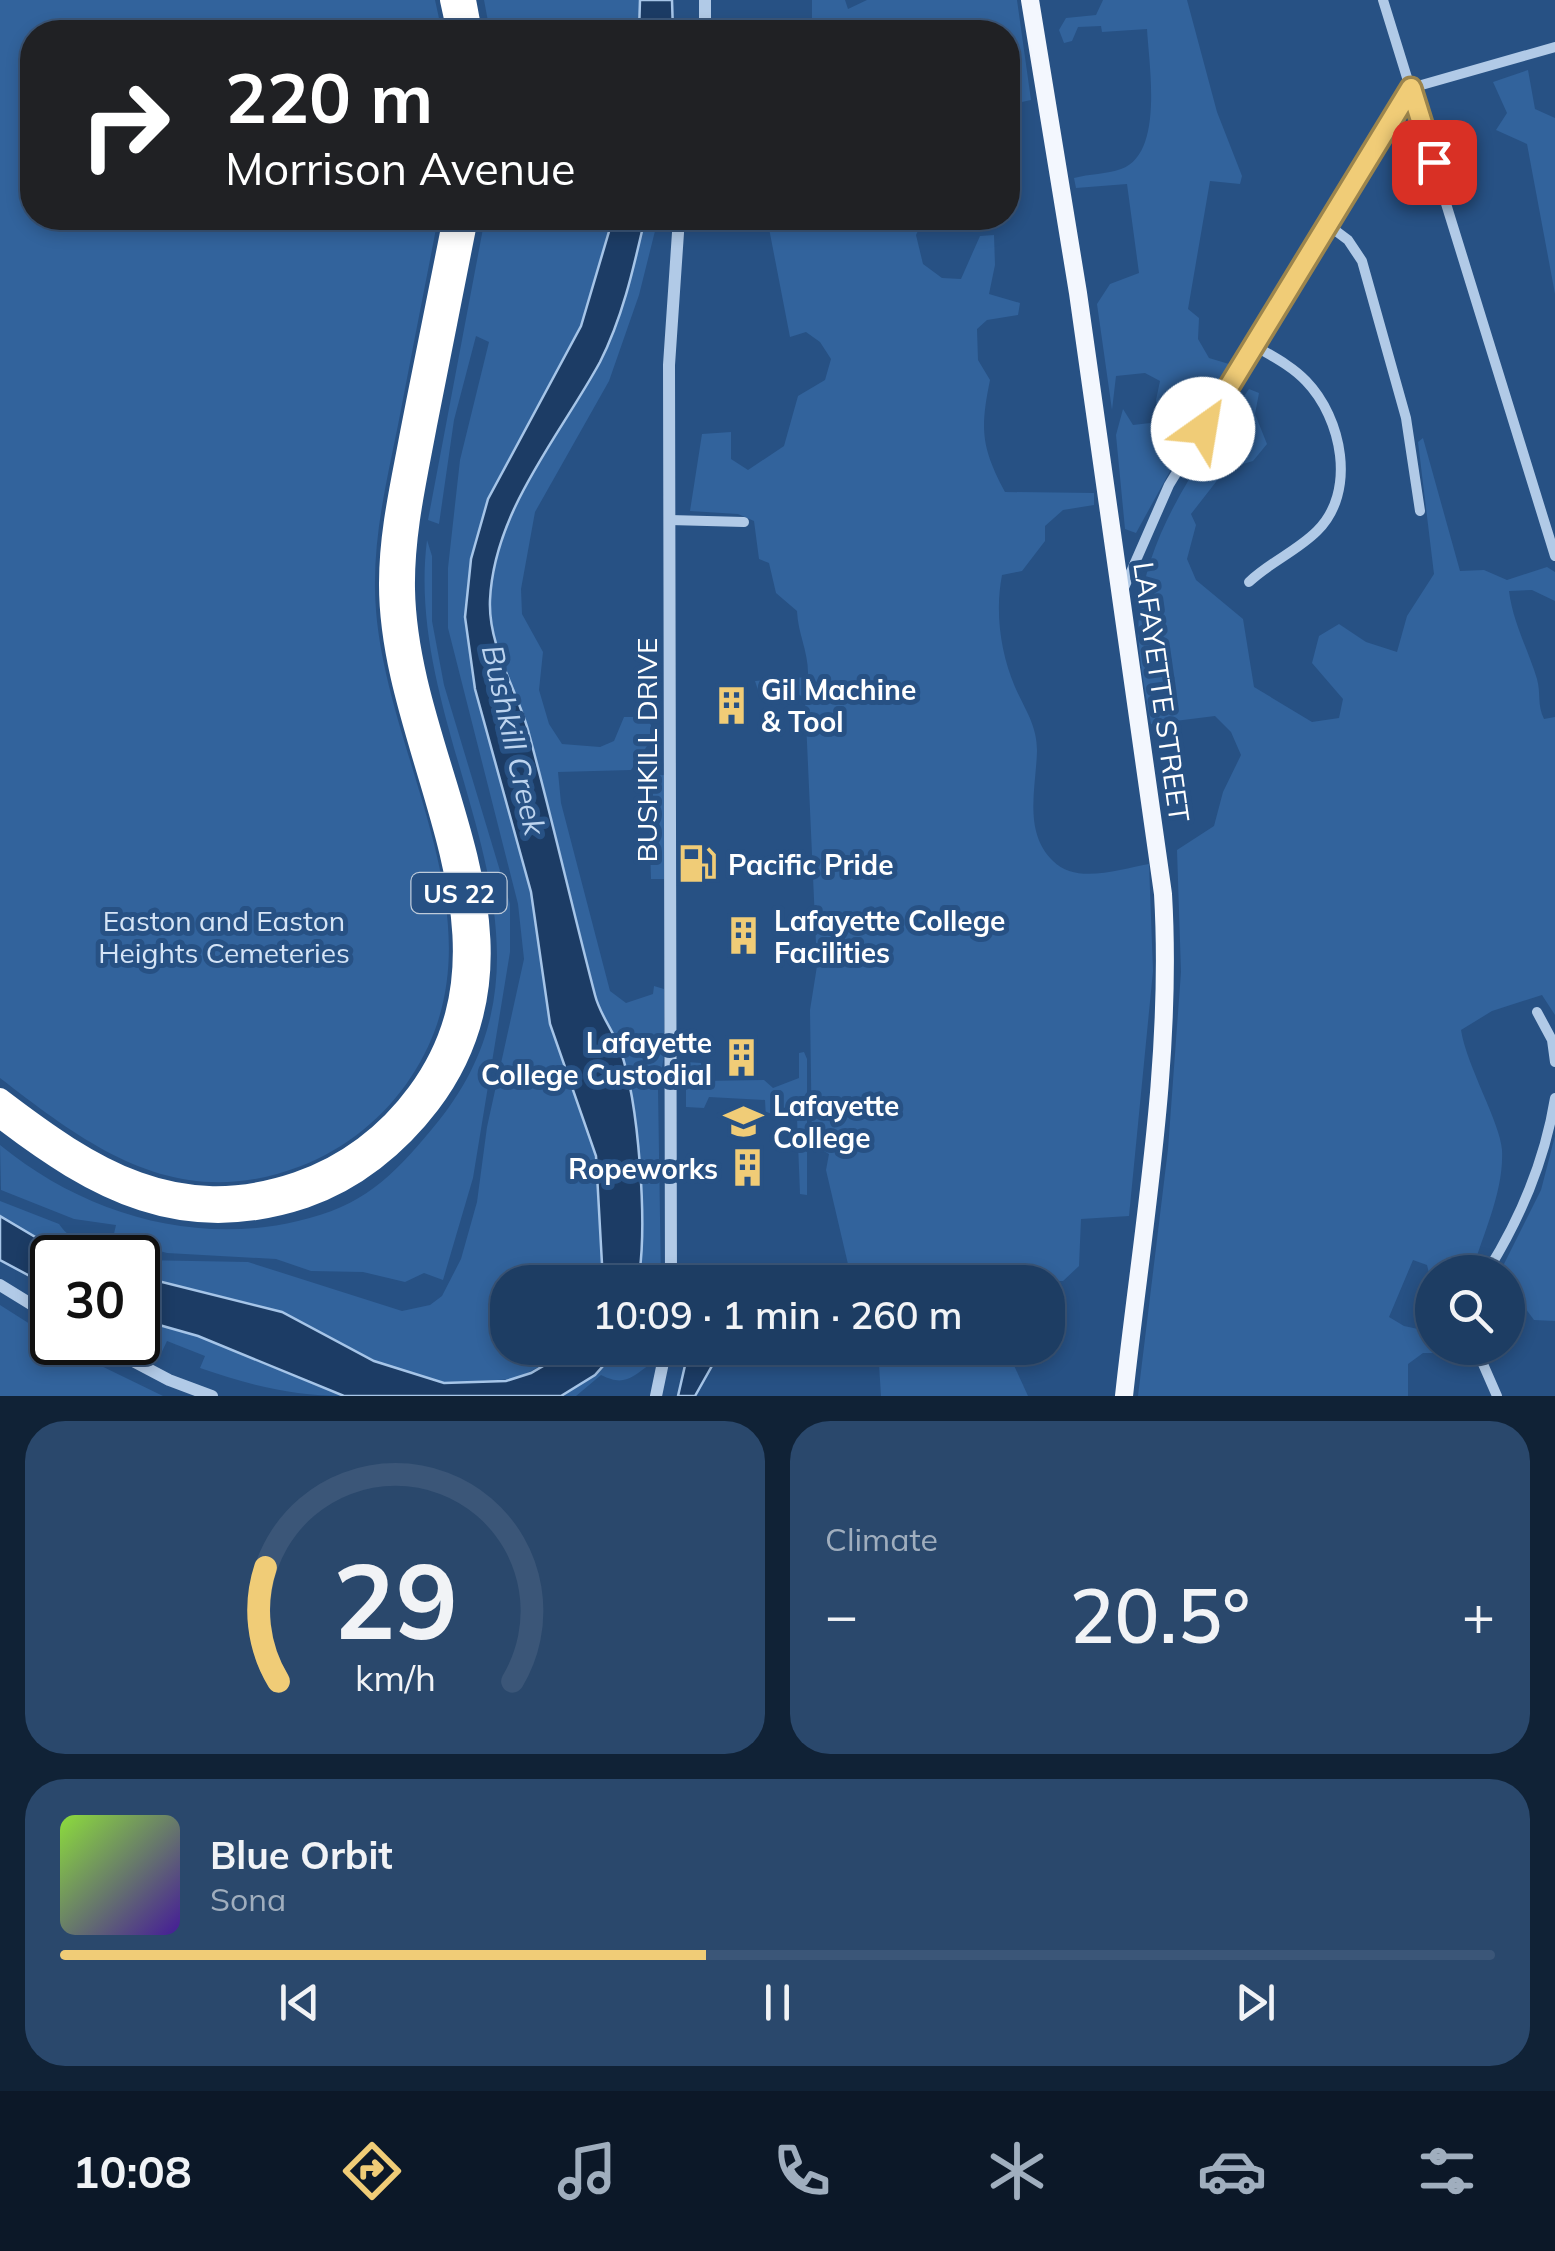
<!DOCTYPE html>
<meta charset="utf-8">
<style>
:root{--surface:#1d3d63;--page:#2a486c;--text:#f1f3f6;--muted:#a0aebe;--line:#3b5678;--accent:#f0cc77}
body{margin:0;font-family:Mulish,sans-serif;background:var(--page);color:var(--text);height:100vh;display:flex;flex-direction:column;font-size:38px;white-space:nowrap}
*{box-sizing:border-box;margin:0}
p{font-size:32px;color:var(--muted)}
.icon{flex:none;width:55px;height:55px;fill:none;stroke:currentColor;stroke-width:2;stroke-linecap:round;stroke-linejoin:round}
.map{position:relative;height:1396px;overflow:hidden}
.side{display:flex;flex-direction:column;gap:25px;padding:25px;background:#102236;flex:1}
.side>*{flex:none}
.guide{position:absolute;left:20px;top:20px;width:1000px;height:210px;border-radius:40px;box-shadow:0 5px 15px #0003,0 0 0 2px var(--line);background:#202124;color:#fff;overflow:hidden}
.buttons{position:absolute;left:1415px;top:1255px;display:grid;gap:20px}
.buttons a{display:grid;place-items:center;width:110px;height:110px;border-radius:50%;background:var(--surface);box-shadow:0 5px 15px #0003,0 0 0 2px var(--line);font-size:50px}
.speed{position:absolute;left:30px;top:1235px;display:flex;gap:20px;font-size:50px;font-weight:700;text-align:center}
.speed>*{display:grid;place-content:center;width:130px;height:130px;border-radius:50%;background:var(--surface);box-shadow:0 5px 15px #0003,0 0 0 2px var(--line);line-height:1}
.speed .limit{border:5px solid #111;border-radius:15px;background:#fff;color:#111}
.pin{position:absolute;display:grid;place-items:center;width:85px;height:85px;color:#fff;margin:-42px;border-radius:20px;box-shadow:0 5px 15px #0006}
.me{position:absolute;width:110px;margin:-55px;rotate:32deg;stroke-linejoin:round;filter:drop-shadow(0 0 8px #0008)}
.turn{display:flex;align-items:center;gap:35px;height:210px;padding:0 40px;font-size:45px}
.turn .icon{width:130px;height:130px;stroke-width:2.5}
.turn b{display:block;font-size:70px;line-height:85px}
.big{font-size:75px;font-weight:600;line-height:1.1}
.side .widget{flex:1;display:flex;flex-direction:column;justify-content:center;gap:15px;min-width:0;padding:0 35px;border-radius:40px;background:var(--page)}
.side .dial{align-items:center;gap:0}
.dial svg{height:260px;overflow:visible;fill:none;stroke:var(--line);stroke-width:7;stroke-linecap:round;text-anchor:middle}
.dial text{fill:var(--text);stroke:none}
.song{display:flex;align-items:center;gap:30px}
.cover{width:120px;height:120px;border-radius:15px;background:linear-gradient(135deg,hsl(90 70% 55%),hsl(260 70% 35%))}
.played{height:10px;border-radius:5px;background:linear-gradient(90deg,var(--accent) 45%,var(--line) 45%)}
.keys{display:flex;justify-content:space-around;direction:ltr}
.heat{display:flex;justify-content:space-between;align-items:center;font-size:55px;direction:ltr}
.side .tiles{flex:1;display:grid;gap:25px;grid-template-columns:1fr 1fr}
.widget:last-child{grid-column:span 2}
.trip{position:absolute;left:490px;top:1265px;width:575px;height:100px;border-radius:40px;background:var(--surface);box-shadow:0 5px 15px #0003,0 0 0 2px var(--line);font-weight:600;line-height:100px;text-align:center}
.tabs{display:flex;height:160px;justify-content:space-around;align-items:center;background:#0c1828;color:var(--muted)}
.tabs .icon{width:70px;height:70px}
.tabs .active{color:var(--accent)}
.tabs b{font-size:45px;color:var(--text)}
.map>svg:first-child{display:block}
.green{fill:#32639c}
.water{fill:#1c3c65;stroke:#a6c5e8;stroke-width:2.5}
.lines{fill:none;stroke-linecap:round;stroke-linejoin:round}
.minor{stroke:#b1cae7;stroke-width:10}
.tertiary{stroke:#b1cae7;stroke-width:12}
.primary{stroke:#f3f7fe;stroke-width:18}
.motorway{stroke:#fff;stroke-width:20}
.route-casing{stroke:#9c854d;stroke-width:25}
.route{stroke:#f0cc77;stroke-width:18}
.labels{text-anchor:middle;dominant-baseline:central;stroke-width:10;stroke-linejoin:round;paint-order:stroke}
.shield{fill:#275184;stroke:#becbda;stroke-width:2.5}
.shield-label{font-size:25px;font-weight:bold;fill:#fff}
.poi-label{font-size:28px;font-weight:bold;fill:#fff;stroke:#275184;text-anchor:start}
.street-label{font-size:28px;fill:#fff;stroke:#275184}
.park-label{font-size:28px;fill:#d5e4f6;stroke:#275184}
.water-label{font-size:30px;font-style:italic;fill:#bdd4ef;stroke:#275184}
</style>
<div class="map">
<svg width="1555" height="1396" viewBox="0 0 1555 1396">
<rect width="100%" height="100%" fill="#275184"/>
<!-- green -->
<g class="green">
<path d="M 0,0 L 435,0 L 442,32 L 32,32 L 32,218 L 438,218 C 425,287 411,356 398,425 C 387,479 374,533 375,589 C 377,751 513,923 411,1077 C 385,1117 345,1149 301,1166 C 179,1213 93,1150 0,1078 Z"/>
<path d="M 484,0 L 640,0 L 639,32 L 490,32 Z"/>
<path d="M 812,0 L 845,0 L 848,9 L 867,0 L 1017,0 L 1031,100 L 1008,105 L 1008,32 L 812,32 Z"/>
<path d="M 1103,0 L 1187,0 L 1217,112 L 1242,176 L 1240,184 L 1210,181 L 1188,309 L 1199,318 L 1198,339 L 1209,358 L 1229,364 L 1136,533 L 1125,529 L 1116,435 L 1123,409 L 1133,425 L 1159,422 L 1156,400 L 1160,381 L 1145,373 L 1116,376 L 1112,410 L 1097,304 L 1110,284 L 1139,273 L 1127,184 L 1076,188 L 1074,178 C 1089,174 1107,174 1121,169 C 1164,154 1149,66 1147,29 L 1102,32 L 1101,26 L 1078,27 L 1072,41 L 1064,43 L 1059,30 L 1066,18 L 1096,15 Z"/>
<path d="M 1528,70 L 1535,109 L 1555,118 L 1555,294 L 1527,144 L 1496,130 L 1507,113 L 1493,82 Z"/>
<path d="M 485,218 L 613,218 L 581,326 L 488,499 L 465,616 L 475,689 L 531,892 L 550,1024 L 596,1156 L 604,1280 L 508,1282 L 508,1348 L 574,1348 L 516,1379 L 444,1383 L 374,1361 L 282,1312 L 138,1276 L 138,1260 L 248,1262 L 402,1311 L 430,1305 L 442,1296 L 461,1259 L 477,1202 L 487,1127 L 524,959 L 518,904 L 448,628 L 448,568 L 460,460 L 489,342 L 476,336 L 454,420 L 439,524 L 428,520 Z"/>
<path d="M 645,218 L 657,218 L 657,223 L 639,295 L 609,381 L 535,512 L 521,589 L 522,614 L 543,652 L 539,690 L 549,724 L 562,744 L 600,747 L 614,741 L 624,717 L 647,717 L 655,734 L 631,770 L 558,772 L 561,803 L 610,991 L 626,1003 L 653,994 L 654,986 L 664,989 L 664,1056 L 658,1089 L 661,1282 L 638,1282 C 648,1227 639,1103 620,1049 C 613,1030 600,1015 595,995 C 571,904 553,812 526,723 C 514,683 487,643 490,600 C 495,510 559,438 600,361 C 623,317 634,266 645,218 Z"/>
<path d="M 767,218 L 924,218 L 916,235 L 923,264 L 942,278 L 961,279 L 980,236 L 994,235 L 995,265 L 989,294 L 1020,303 L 1018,315 L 987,320 L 977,329 L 978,360 L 990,380 C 980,429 981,447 1005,492 L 1094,493 L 1094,505 L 1063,510 L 1045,526 L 1045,541 L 1022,571 L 1002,575 C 995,611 1000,652 1015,687 C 1025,710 1037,725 1037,751 C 1036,788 1023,832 1053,861 C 1076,885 1120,869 1149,864 L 1153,971 L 1129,1216 L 1081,1219 L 1079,1266 L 1063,1281 L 845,1282 L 851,1277 L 826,1170 L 829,1154 L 812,1144 L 810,1010 L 817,966 L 805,698 L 792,691 L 759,693 L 755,681 L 808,677 C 809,652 798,635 797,611 L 776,593 L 769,563 L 759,559 L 754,521 L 738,514 L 690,511 L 702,434 L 731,432 L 731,459 L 748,470 L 784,446 L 798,396 L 825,380 L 831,359 L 820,342 L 806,332 L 790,337 Z"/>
<path d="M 1249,389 L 1259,393 L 1255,414 L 1267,444 L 1253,461 L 1226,469 L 1191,514 L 1196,525 L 1187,559 L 1196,580 L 1243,619 L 1254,687 L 1312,722 L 1339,718 L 1343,699 L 1312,663 L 1319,636 L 1339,624 L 1366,642 L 1397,652 L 1407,616 L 1434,574 L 1418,442 L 1423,438 L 1460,571 L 1484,570 L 1507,580 L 1547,567 L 1555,572 L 1555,601 L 1532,590 L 1509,591 C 1513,623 1528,649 1537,679 C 1541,693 1537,705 1544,719 L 1555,717 L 1555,1015 L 1542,995 L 1492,1011 L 1461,1030 C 1467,1067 1500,1122 1502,1150 C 1504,1192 1483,1233 1472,1272 L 1432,1272 L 1432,1285 L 1427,1265 L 1413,1260 L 1389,1317 L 1404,1326 L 1432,1332 L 1432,1348 L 1467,1348 L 1470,1353 L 1423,1353 L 1408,1364 L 1408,1396 L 1138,1396 L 1168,1149 L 1181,972 L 1177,850 L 1214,826 L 1223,792 L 1241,755 L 1231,732 L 1215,716 L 1151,724 C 1145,690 1136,650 1139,616 C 1147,529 1202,459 1249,389 Z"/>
<path d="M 427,540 L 432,556 L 432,621 L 444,685 L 510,904 L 510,952 L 473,1178 L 443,1280 L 424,1273 L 405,1282 L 363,1272 L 311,1271 L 276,1259 L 167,1253 L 113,1238 L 116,1225 L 74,1219 L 1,1190 L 0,1145 C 83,1213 193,1246 298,1221 C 363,1206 391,1178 432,1129 C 593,940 401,746 427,540 Z"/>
<path d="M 664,775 L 664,879 L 651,879 L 648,776 Z"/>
<path d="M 799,1053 L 804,1052 L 807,1059 L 807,1195 L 800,1194 L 797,1118 L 775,1114 L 766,1119 L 765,1100 L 709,1097 L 704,1108 L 686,1107 L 686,1062 L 701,1063 L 702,1081 L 764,1080 L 773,1088 L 799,1078 Z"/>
<path d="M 1555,1136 L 1555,1321 L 1534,1320 L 1508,1285 L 1508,1272 L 1500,1272 L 1541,1190 Z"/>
<path d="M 0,1201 L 59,1224 C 72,1244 101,1252 124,1257 L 69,1257 L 0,1216 Z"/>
<path d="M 0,1305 L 52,1338 L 52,1342 L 163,1396 L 0,1396 Z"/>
<path d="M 138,1319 L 198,1336 L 344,1396 C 292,1396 249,1385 200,1368 L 205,1356 L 167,1341 L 159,1358 L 128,1343 L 138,1342 Z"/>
<path d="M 619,1348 L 647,1348 L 649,1365 C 630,1379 623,1386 601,1375 L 576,1396 L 561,1396 L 595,1375 Z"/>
<path d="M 878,1348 L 1006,1348 L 1028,1396 L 881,1396 Z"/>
</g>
<!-- water -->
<g class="water">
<path d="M 640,0 L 672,0 L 673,32 L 639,32 Z"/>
<path d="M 613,218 L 645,218 C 634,266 623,317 600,362 C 559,437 494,511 490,600 C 488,646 516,688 528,730 C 552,818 572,907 595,995 C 600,1015 613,1030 620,1049 C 639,1102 648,1227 638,1282 L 603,1282 L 596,1156 L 550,1024 L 531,892 L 475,689 L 465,617 L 471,559 L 488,499 L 581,326 Z"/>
<path d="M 0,1216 L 69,1257 L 52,1258 L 52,1288 L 0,1260 Z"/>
<path d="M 138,1276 L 282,1312 L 374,1361 L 444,1383 L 506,1381 L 531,1373 L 574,1348 L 619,1348 L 595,1375 L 561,1396 L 344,1396 L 198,1336 L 138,1319 Z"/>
<path d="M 689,1348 L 722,1348 L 695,1396 L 678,1396 Z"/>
</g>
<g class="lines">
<!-- minor -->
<g class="minor">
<path d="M 1383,0 L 1555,556"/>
<path d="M 1328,225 L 1348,240 L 1362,261 L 1406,418 L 1420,511"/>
<path d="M 670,520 L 744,522"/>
<path d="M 1249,582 C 1270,562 1297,551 1317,531 C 1357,492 1342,418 1306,381 C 1292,366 1272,356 1255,346"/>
<path d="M 1123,590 L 1169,485 L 1411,88 L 1555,47"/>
<path d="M 1537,1012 L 1552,1040 L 1555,1062"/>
<path d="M 1487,1272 C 1520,1219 1545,1160 1555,1098"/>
<path d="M 1476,1348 L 1497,1396"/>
</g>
<!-- tertiary -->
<g class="tertiary">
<path d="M 705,32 L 705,0"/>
<path d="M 671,1282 L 669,365 L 679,218"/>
<path d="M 0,1285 L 52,1317"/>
<path d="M 97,1342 L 169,1380 L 212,1396"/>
<path d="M 656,1396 L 666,1348"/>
</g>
<!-- primary -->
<path class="primary" d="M 1030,0 L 1078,293 L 1163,894 C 1173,1062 1142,1230 1124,1396"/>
<!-- motorway -->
<g class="motorway">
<path d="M 450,0 L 457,32"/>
<path d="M 466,0 L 472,32"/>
<path d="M 0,1098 C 93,1169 176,1223 297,1182 C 345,1166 387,1134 417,1093 C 535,933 388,754 389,583 C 389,532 401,482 410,433 C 424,361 439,289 453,218"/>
<path d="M 0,1118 C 95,1191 183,1239 305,1198 C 355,1181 398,1146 430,1104 C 556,938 408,765 405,589 C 404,534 417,479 427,425 C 441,356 454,287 468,218"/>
</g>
</g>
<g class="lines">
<defs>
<path id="route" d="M 1203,429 L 1411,88 L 1434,162"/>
</defs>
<!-- route casing -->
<use href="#route" class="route-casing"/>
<!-- route -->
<use href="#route" class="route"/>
</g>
<!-- icons -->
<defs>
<symbol id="building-bare" viewBox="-9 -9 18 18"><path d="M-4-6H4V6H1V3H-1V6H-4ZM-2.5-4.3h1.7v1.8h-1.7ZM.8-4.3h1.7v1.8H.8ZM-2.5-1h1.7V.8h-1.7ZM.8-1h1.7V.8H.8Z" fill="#f0cc77" stroke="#275184" stroke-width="2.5" paint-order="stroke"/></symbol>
<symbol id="fuel-bare" viewBox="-9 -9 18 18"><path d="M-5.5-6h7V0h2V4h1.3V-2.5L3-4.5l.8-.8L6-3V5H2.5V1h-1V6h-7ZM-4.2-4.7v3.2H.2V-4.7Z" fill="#f0cc77" stroke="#275184" stroke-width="2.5" paint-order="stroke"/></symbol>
<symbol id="university-bare" viewBox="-9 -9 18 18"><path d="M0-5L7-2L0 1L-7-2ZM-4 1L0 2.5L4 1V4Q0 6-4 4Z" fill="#f0cc77" stroke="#275184" stroke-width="2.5" paint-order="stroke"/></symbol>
</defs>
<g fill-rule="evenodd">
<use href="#building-bare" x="704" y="678" width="55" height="55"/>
<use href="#fuel-bare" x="670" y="836" width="55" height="55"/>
<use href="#building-bare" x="716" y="908" width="55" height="55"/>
<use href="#building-bare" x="714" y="1030" width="55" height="55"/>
<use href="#university-bare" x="716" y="1094" width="55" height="55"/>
<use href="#building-bare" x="720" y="1140" width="55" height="55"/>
</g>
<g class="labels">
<!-- shield labels -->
<rect class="shield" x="411.5" y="873" width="95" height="40" rx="8"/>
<g class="shield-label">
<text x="459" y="893">US 22</text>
</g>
<!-- poi labels -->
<g class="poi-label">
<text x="761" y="689">Gil Machine<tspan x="761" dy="32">&amp; Tool</tspan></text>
<text x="728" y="864">Pacific Pride</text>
<text x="774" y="920">Lafayette College<tspan x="774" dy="32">Facilities</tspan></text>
<text x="712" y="1042" text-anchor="end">Lafayette<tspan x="712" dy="32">College Custodial</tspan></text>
<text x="773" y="1105">Lafayette<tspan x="773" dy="32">College</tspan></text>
<text x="718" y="1168" text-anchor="end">Ropeworks</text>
</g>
<!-- street labels -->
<g class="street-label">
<text transform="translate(1162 692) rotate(82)">LAFAYETTE STREET</text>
<text transform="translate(646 750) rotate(-90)">BUSHKILL DRIVE</text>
</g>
<!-- park labels -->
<g class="park-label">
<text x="224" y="920">Easton and Easton<tspan x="224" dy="32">Heights Cemeteries</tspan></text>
</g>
<!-- water labels -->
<g class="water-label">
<text transform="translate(514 740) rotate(77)">Bushkill Creek</text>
</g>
</g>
</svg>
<div class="buttons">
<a><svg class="icon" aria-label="search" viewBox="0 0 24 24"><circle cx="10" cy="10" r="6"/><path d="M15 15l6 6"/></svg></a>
</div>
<div class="speed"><div class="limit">30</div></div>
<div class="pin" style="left:1434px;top:162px;background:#d93025"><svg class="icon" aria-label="arrive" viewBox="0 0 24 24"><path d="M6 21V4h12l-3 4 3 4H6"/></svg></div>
<svg class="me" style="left:1203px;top:429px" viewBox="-20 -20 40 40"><circle r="19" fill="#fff"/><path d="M0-13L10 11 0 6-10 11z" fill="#f0cc77"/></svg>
<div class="trip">10:09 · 1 min · 260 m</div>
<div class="guide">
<div class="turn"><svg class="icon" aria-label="right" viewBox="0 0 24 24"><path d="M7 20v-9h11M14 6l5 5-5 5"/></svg><div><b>220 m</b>Morrison Avenue</div></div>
</div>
</div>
<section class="side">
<div class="tiles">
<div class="widget dial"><svg viewBox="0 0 100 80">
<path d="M14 69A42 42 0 1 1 86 69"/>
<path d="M14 69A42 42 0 0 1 10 34" stroke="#f0cc77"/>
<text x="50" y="56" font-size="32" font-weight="700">29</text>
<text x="50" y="72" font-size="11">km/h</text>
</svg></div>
<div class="widget"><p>Climate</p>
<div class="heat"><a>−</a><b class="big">20.5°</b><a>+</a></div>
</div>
<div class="widget">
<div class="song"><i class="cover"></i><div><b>Blue Orbit</b><p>Sona</p></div></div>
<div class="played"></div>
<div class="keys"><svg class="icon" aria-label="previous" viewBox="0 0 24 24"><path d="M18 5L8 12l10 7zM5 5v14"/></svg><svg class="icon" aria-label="pause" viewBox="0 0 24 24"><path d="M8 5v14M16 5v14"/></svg><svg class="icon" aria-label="next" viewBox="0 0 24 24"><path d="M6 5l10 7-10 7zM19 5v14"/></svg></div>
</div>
</div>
</section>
<nav class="tabs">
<b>10:08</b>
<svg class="icon active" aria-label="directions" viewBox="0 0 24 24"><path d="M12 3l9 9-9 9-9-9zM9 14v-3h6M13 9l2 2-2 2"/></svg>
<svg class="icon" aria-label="music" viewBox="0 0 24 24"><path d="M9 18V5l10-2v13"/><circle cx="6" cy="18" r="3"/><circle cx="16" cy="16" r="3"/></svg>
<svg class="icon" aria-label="phone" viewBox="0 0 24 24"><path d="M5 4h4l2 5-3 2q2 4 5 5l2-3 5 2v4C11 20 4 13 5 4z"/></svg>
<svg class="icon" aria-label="climate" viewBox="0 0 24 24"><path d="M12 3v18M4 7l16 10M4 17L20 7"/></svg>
<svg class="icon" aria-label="car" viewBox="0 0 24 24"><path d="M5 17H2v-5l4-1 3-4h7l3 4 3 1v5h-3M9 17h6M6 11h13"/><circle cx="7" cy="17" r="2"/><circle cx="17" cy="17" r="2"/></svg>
<svg class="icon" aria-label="filters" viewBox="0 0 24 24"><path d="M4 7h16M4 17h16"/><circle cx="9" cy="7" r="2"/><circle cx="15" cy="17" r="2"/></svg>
</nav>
